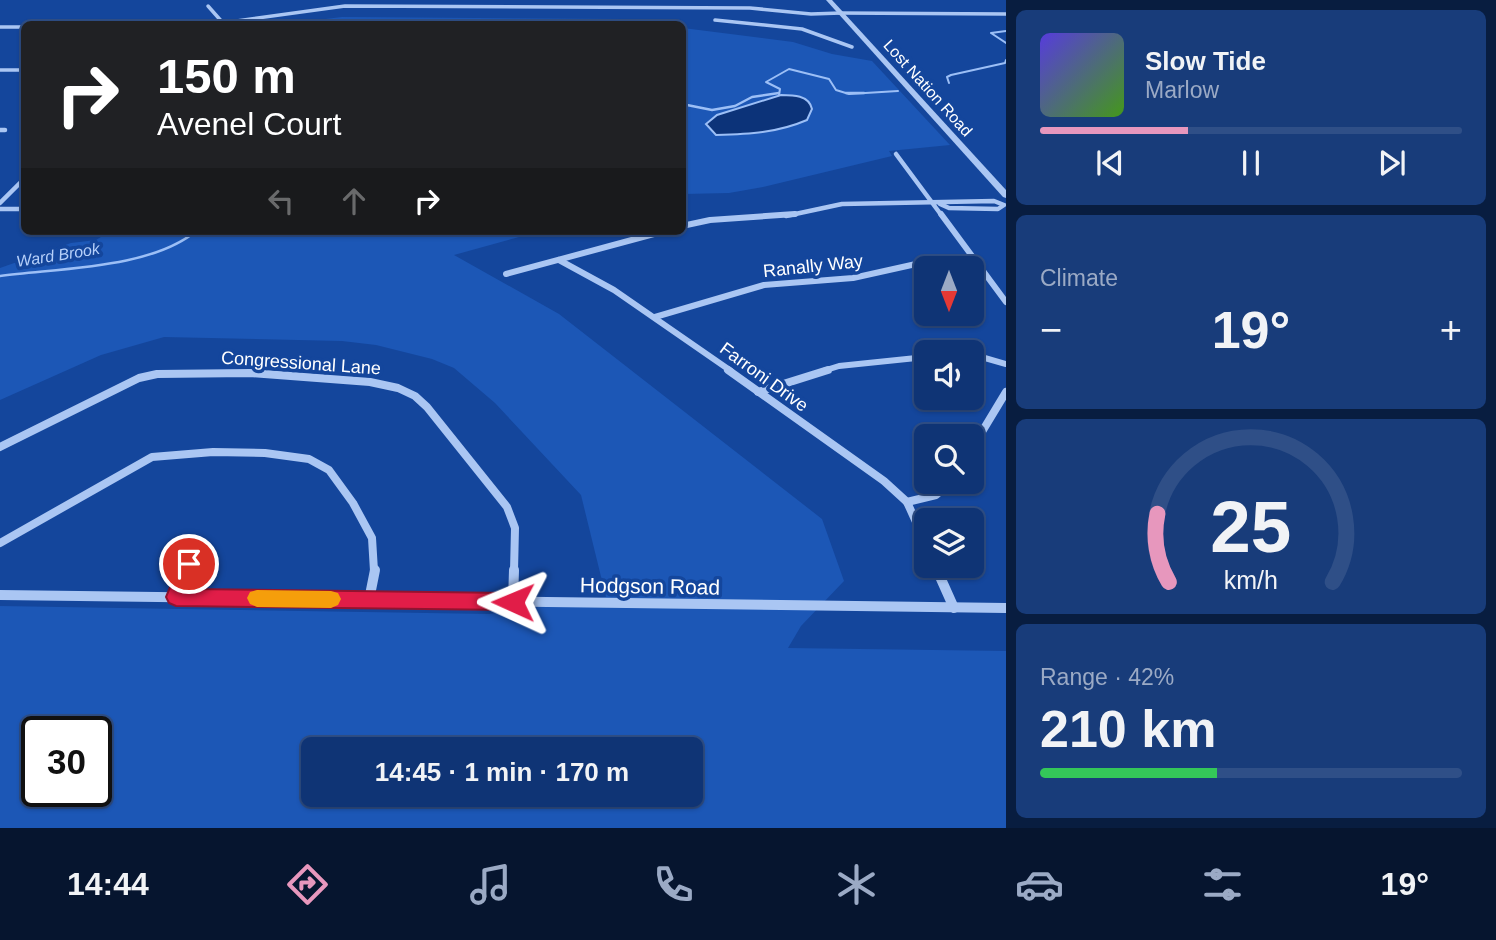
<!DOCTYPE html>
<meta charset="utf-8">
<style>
:root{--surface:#0f3475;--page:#183c7a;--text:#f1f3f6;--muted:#9baac5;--line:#2f4f87;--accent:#e797bd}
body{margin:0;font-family:Arial,sans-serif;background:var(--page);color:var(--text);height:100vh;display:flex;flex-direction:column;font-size:26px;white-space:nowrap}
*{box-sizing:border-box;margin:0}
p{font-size:23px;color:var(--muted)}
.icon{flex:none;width:38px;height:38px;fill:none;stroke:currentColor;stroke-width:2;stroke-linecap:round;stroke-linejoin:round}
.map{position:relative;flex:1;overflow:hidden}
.panel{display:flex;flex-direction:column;gap:10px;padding:10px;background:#081d40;width:490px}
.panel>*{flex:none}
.guide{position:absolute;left:21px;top:21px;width:665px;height:214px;border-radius:10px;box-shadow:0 2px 5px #0004,0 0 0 2px var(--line);background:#202124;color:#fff;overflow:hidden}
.needle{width:46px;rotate:180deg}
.controls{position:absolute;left:914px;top:256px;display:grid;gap:14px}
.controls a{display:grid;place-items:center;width:70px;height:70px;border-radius:10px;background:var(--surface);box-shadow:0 2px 5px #0004,0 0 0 2px var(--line);font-size:35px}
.speed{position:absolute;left:21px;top:716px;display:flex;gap:14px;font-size:35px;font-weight:700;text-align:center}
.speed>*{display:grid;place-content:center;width:91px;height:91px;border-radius:50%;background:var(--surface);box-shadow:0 2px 5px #0004,0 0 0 2px var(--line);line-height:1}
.speed .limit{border:4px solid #111;border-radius:10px;background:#fff;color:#111}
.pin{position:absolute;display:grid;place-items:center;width:60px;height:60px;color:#fff;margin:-30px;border:4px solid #fff;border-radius:50%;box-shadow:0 2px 7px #0007}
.me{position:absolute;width:77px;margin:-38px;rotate:271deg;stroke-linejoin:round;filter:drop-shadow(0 0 5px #0008)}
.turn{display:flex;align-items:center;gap:24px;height:147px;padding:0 21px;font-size:32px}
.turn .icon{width:91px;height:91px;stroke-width:2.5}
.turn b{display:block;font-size:49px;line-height:60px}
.lanes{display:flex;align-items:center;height:66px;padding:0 21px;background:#0003;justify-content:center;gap:35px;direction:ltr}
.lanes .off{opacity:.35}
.big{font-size:52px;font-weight:700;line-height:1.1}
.panel .card{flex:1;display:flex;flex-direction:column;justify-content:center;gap:10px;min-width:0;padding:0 24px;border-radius:10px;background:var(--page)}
.panel .dial{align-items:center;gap:0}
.dial svg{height:182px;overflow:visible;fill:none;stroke:var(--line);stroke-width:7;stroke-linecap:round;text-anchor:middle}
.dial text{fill:var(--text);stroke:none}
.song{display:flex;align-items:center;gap:21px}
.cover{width:84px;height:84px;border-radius:10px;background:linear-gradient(135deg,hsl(250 70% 55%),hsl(100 70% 35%))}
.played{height:7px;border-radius:4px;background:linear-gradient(90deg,var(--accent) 35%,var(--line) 35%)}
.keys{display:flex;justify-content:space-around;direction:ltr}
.heat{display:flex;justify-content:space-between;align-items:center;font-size:38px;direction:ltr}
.charge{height:10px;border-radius:5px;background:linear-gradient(90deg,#34c759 42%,var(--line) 0)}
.trip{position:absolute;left:301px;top:737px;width:402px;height:70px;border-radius:10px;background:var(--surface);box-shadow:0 2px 5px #0004,0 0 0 2px var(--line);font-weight:700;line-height:70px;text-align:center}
.dock{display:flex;height:112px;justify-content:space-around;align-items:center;background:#06152f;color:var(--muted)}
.dock .icon{width:49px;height:49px}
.dock .active{color:var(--accent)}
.dock b{font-size:32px;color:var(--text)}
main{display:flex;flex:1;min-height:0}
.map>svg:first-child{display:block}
.green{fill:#1c57b6;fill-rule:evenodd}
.water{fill:#0c3379;stroke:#9cbff6;stroke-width:2}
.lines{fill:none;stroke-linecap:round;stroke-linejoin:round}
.stream-far1{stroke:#9cbff6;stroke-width:2}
.stream{stroke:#9cbff6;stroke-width:2.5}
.minor-far4{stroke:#aac6f3;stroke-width:3.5}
.minor-far3{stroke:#aac6f3;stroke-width:4.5}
.minor-far2{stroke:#aac6f3;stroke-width:6}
.minor-far1{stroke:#aac6f3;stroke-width:8}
.minor{stroke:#aac6f3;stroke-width:10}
.tertiary{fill:#aac6f3;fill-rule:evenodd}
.route{fill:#e11d48;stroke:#92132f;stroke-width:2}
.slow{fill:#f59e0b}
.labels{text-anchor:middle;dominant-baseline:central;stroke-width:7;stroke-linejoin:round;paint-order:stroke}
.far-street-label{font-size:16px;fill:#fff;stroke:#14469c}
.far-water-label{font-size:16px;font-style:italic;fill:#b6d0fa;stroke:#14469c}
.street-label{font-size:18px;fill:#fff;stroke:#14469c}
.near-street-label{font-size:21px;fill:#fff;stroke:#14469c}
</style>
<main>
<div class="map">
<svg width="1006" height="828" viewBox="0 0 1006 828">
<rect width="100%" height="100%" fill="#14469c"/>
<!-- green -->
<g class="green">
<path d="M 342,17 L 629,19 L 670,24 L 284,24 Z"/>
<path d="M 683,28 L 793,42 L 832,54 L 872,61 L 950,145 L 889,151 L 892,156 L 763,187 L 729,193 L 683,194 Z"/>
<path d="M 111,231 L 541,231 L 454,255 L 559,314 L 822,519 L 844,581 L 801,626 L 788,648 L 1006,651 L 1006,828 L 0,828 L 0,606 L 489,614 L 606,597 L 581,495 L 495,403 L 454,368 L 432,359 L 376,345 L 342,341 L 164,337 L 101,355 L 0,400 L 0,268 L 71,243 L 96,240 ZM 37,732 L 96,732 L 96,791 L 37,791 ZM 313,749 L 691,749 L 691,794 L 313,794 Z"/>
</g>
<!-- water -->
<path class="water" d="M 781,95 C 793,95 809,95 812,109 L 807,120 C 777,133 749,134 716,135 L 706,124 L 717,115 Z"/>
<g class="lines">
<!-- stream-far1 -->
<g class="stream-far1">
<path d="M 1006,31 L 991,33 L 1006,43"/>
<path d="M 949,83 L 947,77 L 951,75 L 1005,63 L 1006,60"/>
<path d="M 779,95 L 780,89 L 766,82 L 789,69 L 829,79 L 836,90 L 849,94 L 898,91"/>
</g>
<!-- stream -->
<g class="stream">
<path d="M 846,93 L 864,93"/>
<path d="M 682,104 L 712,110 L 735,106 L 752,97 L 779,93"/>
<path d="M 682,114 L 682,119"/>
<path d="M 0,276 C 57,268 151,269 196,231"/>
</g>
<!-- minor-far4 -->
<g class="minor-far4">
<path d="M 208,6 L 223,23"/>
<path d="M 839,13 L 1006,14"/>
<path d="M 715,20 L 802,29 L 852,47"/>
<path d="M 215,24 L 345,6 L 750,8 L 811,14 L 841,13"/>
<path d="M 0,27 L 24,27"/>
<path d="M 0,70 L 20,70"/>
</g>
<!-- minor-far3 -->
<g class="minor-far3">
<path d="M 0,130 L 5,130"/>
<path d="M 896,154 L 942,216"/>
<path d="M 0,203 L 24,179"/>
<path d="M 0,209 L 24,209"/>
<path d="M 786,216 L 842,204 L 994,201 L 1004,205 L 998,209 L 949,208 L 940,204"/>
</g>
<!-- minor-far2 -->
<g class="minor-far2">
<path d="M 941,214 L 1006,302"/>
<path d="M 682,226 L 710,220 L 795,214"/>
<path d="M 559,260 L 614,290 L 731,371"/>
<path d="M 506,274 L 665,231"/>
<path d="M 655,317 L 764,285 L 853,278 L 916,264 L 978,265"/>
<path d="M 971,354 L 1006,364"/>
<path d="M 823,371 L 839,366 L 926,357"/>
</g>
<!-- minor-far1 -->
<g class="minor-far1">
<path d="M 728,370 L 884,481 L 907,502 L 926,544"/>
<path d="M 758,392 L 828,370"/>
<path d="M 0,447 L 139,378 L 157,374 L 250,373 L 370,382 L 398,388 L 415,396 L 427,407 L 507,507 L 515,528 L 514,571"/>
<path d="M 971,450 L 1006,392"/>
<path d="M 907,502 L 936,495 L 952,481"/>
<path d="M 0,543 L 152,457 L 213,452 L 265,453 L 309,459 L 329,470 L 353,503 L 372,538 L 374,571"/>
<path d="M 935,565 L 938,571"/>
<path d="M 186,571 L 189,564"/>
</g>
<!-- minor -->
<g class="minor">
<path d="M 937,570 L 954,608"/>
<path d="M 0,595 L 1006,608"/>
<path d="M 176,597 L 187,570"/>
<path d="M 369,600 L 375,570"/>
<path d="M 513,602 L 514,570"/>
</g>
<!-- tertiary -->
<path class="tertiary" d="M 826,0 L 832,0 L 1006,190 L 1006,198 L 1003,197 Z"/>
</g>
<!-- route -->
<path class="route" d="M 189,556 L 195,558 L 198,564 L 189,589 L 513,593 L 520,596 L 523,602 L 520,608 L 513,610 L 176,606 L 169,603 L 166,597 L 182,558 Z"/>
<!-- slow -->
<path class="slow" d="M 257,590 L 331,591 L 338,593 L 341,599 L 338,605 L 331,608 L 257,607 L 250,604 L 247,598 L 250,592 Z"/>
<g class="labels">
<!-- far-street labels -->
<g class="far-street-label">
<text transform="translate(928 88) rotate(48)">Lost Nation Road</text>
</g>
<!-- far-water labels -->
<g class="far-water-label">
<text transform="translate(58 255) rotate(-9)">Ward Brook</text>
</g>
<!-- street labels -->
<g class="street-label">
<text transform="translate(813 266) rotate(-6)">Ranally Way</text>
<text transform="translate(301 363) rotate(4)">Congressional Lane</text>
<text transform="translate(764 377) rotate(36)">Farroni Drive</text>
</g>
<!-- near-street labels -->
<g class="near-street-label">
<text transform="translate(650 586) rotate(1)">Hodgson Road</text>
</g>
</g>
</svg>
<div class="controls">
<a><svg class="needle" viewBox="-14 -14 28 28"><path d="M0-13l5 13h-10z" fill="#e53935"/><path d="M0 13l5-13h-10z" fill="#9baac5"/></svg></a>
<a><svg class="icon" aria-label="sound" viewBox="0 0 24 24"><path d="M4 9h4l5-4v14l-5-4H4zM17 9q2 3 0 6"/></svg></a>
<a><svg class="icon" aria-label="search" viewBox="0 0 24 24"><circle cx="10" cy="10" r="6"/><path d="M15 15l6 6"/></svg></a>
<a><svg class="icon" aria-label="layers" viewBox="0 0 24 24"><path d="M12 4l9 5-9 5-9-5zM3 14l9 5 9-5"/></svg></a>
</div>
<div class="speed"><div class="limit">30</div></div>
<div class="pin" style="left:189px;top:564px;background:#d93025"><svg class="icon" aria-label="arrive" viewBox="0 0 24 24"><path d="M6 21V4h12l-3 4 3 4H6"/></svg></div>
<svg class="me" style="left:513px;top:602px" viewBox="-20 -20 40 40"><path d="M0-17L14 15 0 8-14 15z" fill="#e11d48" stroke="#fff" stroke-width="4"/></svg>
<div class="trip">14:45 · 1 min · 170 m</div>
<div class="guide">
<div class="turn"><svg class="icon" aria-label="right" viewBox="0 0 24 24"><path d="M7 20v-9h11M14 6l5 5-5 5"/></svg><div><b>150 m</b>Avenel Court</div></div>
<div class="lanes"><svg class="icon off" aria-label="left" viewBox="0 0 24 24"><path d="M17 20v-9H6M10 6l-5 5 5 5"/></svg><svg class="icon off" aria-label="ahead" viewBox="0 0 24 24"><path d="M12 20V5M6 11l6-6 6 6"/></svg><svg class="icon" aria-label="right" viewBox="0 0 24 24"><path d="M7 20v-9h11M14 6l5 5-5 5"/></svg></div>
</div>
</div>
<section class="panel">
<div class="card">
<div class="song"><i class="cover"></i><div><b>Slow Tide</b><p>Marlow</p></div></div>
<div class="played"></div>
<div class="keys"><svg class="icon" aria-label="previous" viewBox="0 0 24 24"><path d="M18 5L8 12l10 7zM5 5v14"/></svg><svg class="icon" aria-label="pause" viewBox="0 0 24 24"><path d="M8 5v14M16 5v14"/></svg><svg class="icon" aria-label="next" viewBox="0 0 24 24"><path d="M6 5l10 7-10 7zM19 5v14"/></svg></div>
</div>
<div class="card"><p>Climate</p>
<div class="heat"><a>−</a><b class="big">19°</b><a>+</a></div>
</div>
<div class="card dial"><svg viewBox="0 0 100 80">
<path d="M14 69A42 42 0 1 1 86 69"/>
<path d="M14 69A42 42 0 0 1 9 39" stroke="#e797bd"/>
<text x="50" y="56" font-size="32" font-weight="700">25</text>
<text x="50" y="72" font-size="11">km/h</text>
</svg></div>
<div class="card"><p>Range · 42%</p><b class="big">210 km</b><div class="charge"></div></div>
</section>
</main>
<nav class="dock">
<b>14:44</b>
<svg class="icon active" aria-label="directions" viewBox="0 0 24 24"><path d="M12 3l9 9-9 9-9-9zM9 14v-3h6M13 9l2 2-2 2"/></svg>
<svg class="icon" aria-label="music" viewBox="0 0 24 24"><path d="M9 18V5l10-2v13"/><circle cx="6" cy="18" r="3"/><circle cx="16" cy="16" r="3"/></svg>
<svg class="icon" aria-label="phone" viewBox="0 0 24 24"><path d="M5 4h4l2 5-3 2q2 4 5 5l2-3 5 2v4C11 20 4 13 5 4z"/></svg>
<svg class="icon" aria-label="climate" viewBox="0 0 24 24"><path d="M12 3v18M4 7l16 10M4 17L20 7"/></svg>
<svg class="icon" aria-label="car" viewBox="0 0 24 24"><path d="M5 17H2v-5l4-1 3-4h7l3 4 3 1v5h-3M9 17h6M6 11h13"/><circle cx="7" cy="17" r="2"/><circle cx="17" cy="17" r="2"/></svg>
<svg class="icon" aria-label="filters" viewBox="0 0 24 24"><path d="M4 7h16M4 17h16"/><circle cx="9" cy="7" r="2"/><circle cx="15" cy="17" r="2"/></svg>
<b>19°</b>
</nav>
